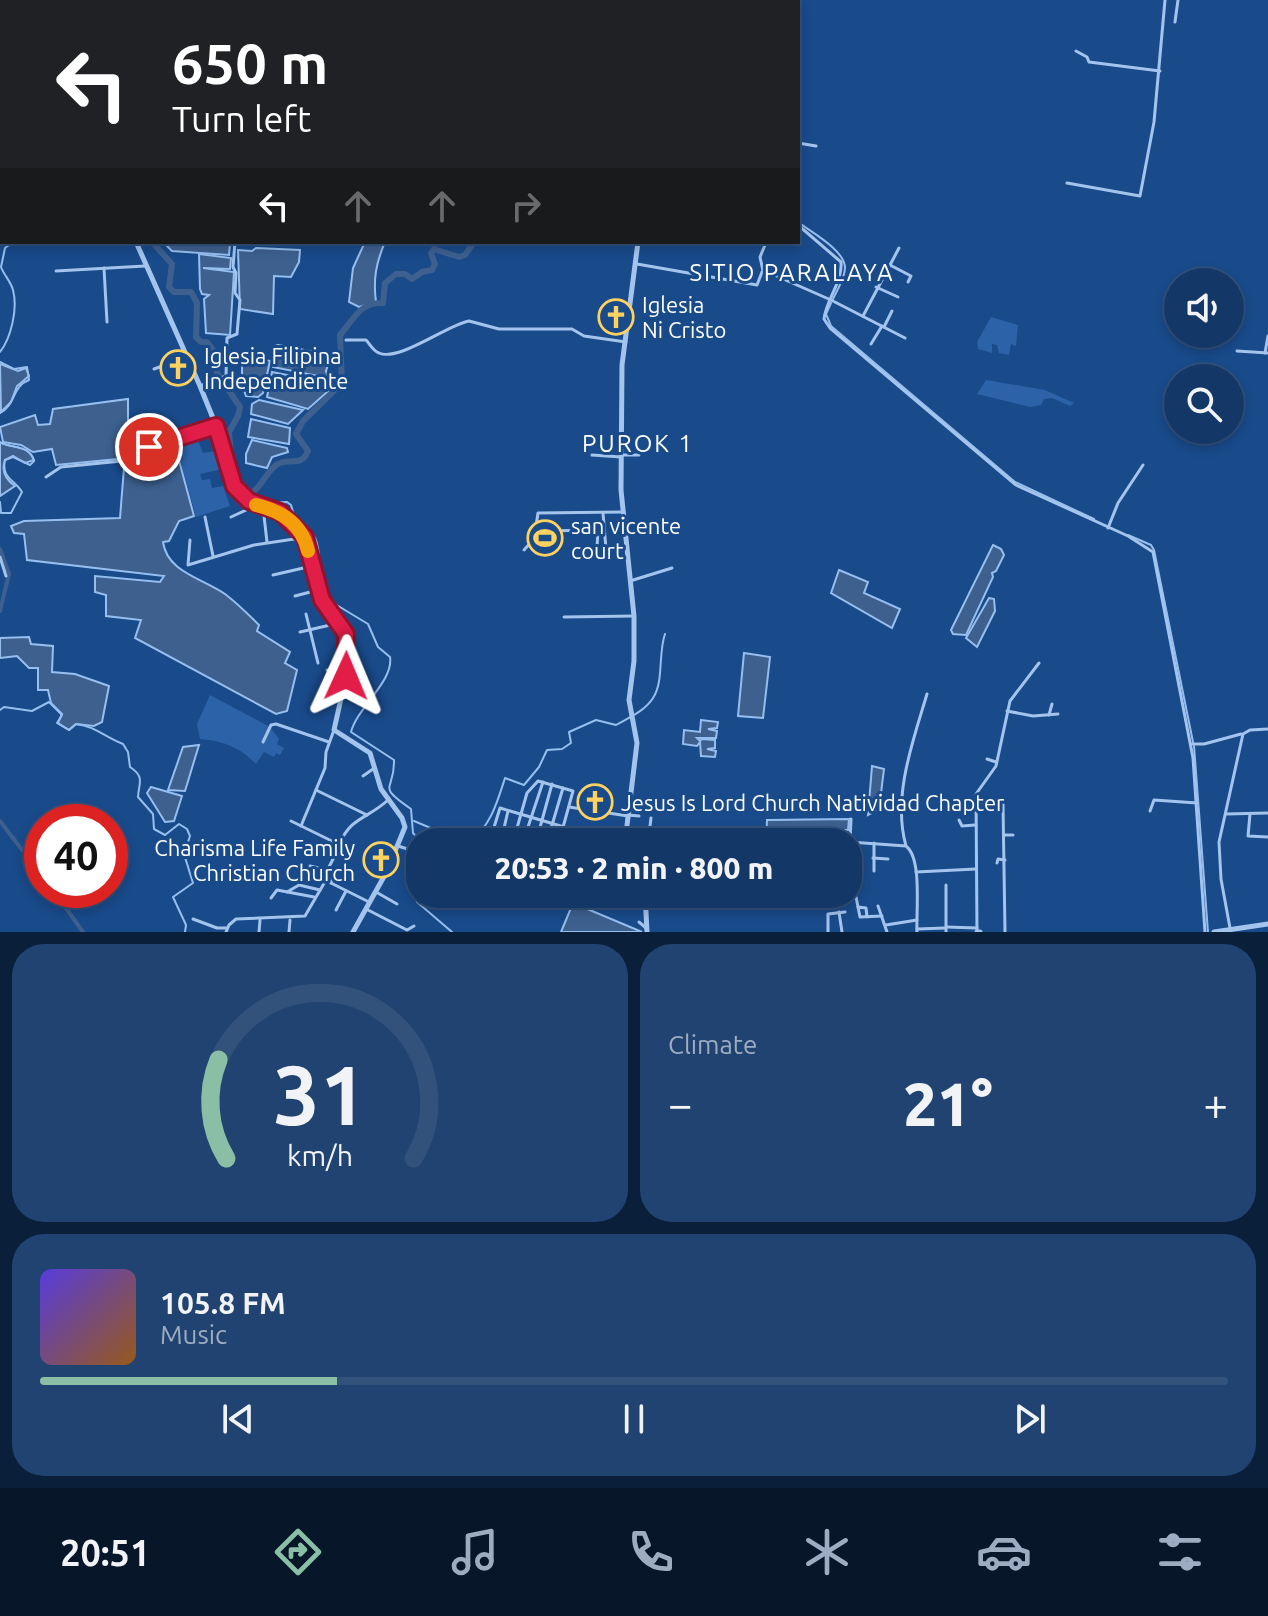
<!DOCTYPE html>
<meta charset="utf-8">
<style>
:root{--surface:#133868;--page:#204371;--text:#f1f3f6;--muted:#9dacc0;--line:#32527c;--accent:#8abfa5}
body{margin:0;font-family:Ubuntu,sans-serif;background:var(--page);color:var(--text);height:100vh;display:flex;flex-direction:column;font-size:30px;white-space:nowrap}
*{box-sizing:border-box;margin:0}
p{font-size:26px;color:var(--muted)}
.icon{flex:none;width:44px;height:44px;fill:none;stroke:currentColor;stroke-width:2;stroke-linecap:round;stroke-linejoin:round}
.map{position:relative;height:932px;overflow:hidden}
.drawer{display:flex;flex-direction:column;gap:12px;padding:12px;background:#0a1f39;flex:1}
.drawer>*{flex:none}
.banner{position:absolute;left:0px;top:0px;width:800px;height:244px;box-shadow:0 4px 12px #0003,0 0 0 2px var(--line);background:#202124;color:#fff;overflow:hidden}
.controls{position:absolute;left:1164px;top:268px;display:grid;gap:16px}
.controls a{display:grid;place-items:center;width:80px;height:80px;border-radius:50%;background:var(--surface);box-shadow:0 4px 12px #0003,0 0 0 2px var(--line);font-size:40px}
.speed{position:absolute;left:24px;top:804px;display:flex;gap:16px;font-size:40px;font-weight:700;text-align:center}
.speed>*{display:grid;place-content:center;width:104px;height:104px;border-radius:50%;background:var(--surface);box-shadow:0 4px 12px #0003,0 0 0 2px var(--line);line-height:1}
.speed .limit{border:12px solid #d22;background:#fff;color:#111}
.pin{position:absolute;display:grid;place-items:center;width:68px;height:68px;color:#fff;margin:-34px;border:4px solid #fff;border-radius:50%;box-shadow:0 2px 8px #0007}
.me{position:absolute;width:88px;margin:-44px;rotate:1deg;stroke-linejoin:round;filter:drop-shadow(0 0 6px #0008)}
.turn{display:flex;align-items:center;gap:28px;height:168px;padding:0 40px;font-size:36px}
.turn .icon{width:104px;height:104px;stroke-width:2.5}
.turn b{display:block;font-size:56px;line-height:68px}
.lanes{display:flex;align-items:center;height:76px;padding:0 40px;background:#0003;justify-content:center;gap:40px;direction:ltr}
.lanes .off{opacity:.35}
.big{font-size:60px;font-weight:800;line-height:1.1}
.drawer .card{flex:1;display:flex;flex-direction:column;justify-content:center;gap:12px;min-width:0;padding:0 28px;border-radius:32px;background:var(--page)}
.drawer .dial{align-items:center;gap:0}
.dial svg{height:208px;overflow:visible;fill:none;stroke:var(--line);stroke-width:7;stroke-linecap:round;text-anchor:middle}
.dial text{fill:var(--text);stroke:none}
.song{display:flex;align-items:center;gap:24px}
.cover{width:96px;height:96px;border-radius:12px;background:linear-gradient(135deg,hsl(250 70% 55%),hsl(30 70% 35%))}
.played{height:8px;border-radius:4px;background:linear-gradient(90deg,var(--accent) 25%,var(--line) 25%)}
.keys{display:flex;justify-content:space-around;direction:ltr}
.heat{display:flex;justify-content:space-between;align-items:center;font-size:44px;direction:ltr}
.drawer .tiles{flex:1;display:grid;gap:12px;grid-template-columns:1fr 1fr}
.card:last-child{grid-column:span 2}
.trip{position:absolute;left:406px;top:828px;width:456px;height:80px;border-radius:32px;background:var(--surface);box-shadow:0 4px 12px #0003,0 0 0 2px var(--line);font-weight:800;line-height:80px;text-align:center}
.menu{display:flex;height:128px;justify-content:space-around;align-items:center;background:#08162a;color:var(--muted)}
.menu .icon{width:56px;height:56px}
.menu .selected{color:var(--accent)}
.menu b{font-size:36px;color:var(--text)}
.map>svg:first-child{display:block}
.green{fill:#2c63a8}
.water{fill:#3d608f;stroke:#96bff0;stroke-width:2}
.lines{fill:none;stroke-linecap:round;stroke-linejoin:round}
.stream{stroke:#96bff0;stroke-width:2}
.canal{stroke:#3d608f;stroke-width:4}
.river{stroke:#3d608f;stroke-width:6}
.minor{stroke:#a3c4ed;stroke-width:3}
.tertiary{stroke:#a3c4ed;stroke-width:5}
.route-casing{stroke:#92132f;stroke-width:20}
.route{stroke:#e11d48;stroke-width:14}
.slow{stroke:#f59e0b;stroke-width:14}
.labels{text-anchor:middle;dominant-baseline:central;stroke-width:6;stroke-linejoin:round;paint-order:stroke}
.poi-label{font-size:22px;fill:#fff;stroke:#194a8a;text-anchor:start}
.neighbourhood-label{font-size:24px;letter-spacing:2px;fill:#fff;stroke:#194a8a}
</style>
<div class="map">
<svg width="1268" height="932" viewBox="0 0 1268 932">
<rect width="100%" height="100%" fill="#194a8a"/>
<!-- green -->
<g class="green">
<path d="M 991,317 L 1018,325 L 1016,346 L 1011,344 L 1009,355 L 999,353 L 997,345 L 992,344 L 992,353 L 978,349 L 977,342 Z"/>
<path d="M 986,380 L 1045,390 L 1074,403 L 1070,406 L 1052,398 L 1044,399 L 1041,405 L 1030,407 L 977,394 Z"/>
<path d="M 188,436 L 190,440 L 197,438 L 203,453 L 222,450 L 227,468 L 200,474 L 202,480 L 210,479 L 212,488 L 223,486 L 230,506 L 196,517 L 175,442 Z"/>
<path d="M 210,695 L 270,727 L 279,739 L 277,744 L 284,748 L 280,755 L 276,753 L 274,757 L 264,752 L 256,764 C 240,747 223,741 200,739 L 197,724 Z"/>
</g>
<!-- water -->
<g class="water">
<path d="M 163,242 L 230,243 L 229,255 L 172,251 Z"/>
<path d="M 365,242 L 385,242 C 376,263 373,279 376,302 L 359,307 L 349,302 L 353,268 Z"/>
<path d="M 256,248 L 300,250 L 299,262 L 291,277 L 274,276 L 273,314 L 240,309 L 238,250 L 252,251 Z"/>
<path d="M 199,254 L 231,258 L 230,269 L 203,268 L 234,272 L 230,335 L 206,333 L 204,299 L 209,295 L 202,294 L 200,289 Z"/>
<path d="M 278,345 L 331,355 L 326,371 L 328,378 L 273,367 L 275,346 Z"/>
<path d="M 242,355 L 270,361 L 263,393 L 258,397 L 246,396 L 242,385 Z"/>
<path d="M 0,364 L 18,371 L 26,368 L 29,376 L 17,386 L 11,402 L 1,412 Z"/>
<path d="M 272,372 L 318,381 L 331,380 L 334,386 L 308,409 L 267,397 Z"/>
<path d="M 128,399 L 128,440 L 118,459 L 56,465 L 52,449 L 33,452 L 21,445 L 3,442 L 0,427 L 35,415 L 38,425 L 50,424 L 53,409 Z"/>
<path d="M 259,400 L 303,410 L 288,424 L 251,414 L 252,404 Z"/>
<path d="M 251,419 L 290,428 L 289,444 L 248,437 Z"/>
<path d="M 252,440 L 287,448 L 288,452 L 272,457 L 267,468 L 246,463 L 246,454 Z"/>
<path d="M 0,442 C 12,449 28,444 34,460 L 25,463 L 13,456 L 5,460 C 1,471 5,479 15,486 L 0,496 Z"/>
<path d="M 174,442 L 194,516 L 179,521 L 169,541 L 163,542 C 167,572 202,578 225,594 C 237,603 248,614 259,625 L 257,631 L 290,652 L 285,663 L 297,670 L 287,711 L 276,714 L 135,638 L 141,620 L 106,616 L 106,595 L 95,592 L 95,576 L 160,582 L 164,576 L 27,560 L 24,534 L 14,533 L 11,526 L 24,521 L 120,518 L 125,455 Z"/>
<path d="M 993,545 L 1001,549 L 1004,555 L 996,571 L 992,573 L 993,577 L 966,635 L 953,634 L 951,630 Z"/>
<path d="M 839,570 L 868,582 L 864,593 L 900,609 L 892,628 L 831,593 Z"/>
<path d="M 989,598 L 994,599 L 995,611 L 977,647 L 966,638 Z"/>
<path d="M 29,637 L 31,644 L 53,646 L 52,672 L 75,674 L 109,686 L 102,722 L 94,726 L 76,724 L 69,730 L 58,723 L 62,714 L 51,703 L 48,690 L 38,690 L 38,668 L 29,668 L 17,656 L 0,658 L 0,638 Z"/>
<path d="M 744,653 L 770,657 L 763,718 L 738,716 Z"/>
<path d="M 701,720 L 718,722 L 717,728 L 708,729 L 717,731 L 716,738 L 697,738 L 700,741 L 702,739 L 715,740 L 715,748 L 707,749 L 716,751 L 715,757 L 701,756 L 700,742 L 697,746 L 683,744 L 684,730 L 700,732 Z"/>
<path d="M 199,745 L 185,791 L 168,790 L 183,747 Z"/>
<path d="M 872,766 L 884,769 L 879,809 L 868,815 Z"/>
<path d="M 151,787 L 182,796 L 174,821 L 165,822 L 147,793 Z"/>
<path d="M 849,819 L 848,830 L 794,830 L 793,842 L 766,842 L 767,820 Z"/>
<path d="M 573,903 L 642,932 L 561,932 Z"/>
</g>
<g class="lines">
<!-- stream -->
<g class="stream">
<path d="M 95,0 L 96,2"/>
<path d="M 601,0 L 614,2"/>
<path d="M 0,78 L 2,79"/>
<path d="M 798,222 C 811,232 845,250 845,268 C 845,278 837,290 833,299"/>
<path d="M 831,303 L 826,314 L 831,326 L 1015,482 L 1094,519"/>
<path d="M 0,352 C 11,338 18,309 13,290 C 11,282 4,275 1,267 L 5,248 L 13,242"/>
<path d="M 0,362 L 14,369 L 27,367 L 29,380 C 12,386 16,405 0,413"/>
<path d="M 0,442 C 12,449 29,444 34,461 L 30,465 L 13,457 L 5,460 C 1,478 15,480 22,492 L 11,513 L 1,513 L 0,502"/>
<path d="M 252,498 L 268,503 L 287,502 L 291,505 L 296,522 C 333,536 309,570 330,601 L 368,624 L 378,647 L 390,657 C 394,681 357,708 351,732 L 394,760 C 395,792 375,784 411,809 L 413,833 L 421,842"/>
<path d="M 1128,535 L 1151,545 L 1154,550 L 1193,742"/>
<path d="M 0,710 L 4,707 L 32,711 L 49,702 L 62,715 L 57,723 L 69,730 L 76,724 C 95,726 105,737 123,744 L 128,752 L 130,767 C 145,777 139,782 138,797 L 153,814 L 154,829 L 165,835 L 179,824 L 187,829 L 190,836 L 184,854 L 193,883 L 173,897 L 186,925 L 185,932"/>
<path d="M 1194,746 L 1208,932"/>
<path d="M 414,821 L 464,842"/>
<path d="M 433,842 L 443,842"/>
<path d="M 470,842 C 491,825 497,803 505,778 L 524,785 L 539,767 L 547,750 L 562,749 L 571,743 L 569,732 L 596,720 L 616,725 C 628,718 645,711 653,698 C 664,682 658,653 665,634"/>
<path d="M 420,889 L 415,894 L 417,902 L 452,932"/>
</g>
<!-- canal -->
<g class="canal">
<path d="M 0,549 L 9,574 L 0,611"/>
<path d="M 0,821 L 42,876"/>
<path d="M 53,890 L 83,932"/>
</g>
<!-- river -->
<g class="river">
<path d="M 171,2 L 171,0"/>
<path d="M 486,2 L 487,0"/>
<path d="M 152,242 L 172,264 L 169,287 L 174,292 L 191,292 L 197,303 L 196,337 L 201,342 L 207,342 L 213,350 L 217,373 L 240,407 L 238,416 L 229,432 L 233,478"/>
<path d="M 241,490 L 252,498 L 254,491 C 264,483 269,467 280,463 C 293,458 301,467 308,451 L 296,434 L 303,421 L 342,383 L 340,335 C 354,319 360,302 383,303 L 385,283 L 396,274 L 405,274 L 412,279 L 422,272 L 432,270 L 435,264 L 431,253 L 434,249 L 459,257 L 465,255 L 474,242"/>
</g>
<!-- minor -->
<g class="minor">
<path d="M 593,0 L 604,2"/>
<path d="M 502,2 L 502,0"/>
<path d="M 551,2 L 551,0"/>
<path d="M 573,2 L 574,0"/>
<path d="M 622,2 L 622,0"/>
<path d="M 1175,22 L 1178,0"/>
<path d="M 1076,51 L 1087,57 L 1089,62 L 1160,71"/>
<path d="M 798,143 L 816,146"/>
<path d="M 1067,183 L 1140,196 L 1154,122 L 1165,0"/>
<path d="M 798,225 L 841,262 C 843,281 826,300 824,319 L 830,328 L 1016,485 L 1128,536 L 1153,552 L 1193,758 L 1205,932"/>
<path d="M 237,242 L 251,244"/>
<path d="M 637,264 L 757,285 L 762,272 L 765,271 L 831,300 L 905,338"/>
<path d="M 890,265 L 911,276 L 908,282"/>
<path d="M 104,268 L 107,322"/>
<path d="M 56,271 L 145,266"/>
<path d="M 763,271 L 760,257 L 765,245"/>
<path d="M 876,287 L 898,297"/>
<path d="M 863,316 L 899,248"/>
<path d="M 884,327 L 892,311"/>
<path d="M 346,340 L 366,340 C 370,344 373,351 379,353 C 399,362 447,325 469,321 L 499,329 L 572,329 L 584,336 L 626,342"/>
<path d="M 871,344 L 882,326"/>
<path d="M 1237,351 L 1268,353"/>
<path d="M 1265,353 L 1268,336"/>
<path d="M 154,369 L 188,357"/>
<path d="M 200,386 L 226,376 L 227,338 L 237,334 L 240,300 L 235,293 L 236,273 L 233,267 L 235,242"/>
<path d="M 592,455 L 621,457"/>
<path d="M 621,455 L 639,455"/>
<path d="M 46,477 L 61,467 L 122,461 L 123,455 L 216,426"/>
<path d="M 263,507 L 267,542"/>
<path d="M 603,513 L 606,549"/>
<path d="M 205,517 L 213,556"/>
<path d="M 231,517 L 257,505"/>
<path d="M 1108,528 L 1118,503 L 1143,465"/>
<path d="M 598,530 L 597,548 L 606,549"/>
<path d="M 540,531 L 604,530"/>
<path d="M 190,540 L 188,565 L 254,545 L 301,538"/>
<path d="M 524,550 L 534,539 L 538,513 L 622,512"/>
<path d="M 0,557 L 6,576"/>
<path d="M 273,575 L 312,566"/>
<path d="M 630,581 L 672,568"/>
<path d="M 295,596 L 318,590"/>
<path d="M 306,614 L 318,663"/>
<path d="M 564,617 L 634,616"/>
<path d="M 300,632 L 339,623"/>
<path d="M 327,670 L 346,676"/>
<path d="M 1007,711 L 1033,716 L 1058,714"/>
<path d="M 1049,715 L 1052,704"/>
<path d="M 263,742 L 271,725 L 276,724 L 329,742"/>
<path d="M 1191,744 L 1204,744 L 1241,734"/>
<path d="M 987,759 L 996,762"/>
<path d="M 363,776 L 373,769"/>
<path d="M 316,790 L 367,815"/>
<path d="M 975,802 L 1003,804 L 1005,932"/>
<path d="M 569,807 L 628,816"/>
<path d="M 1150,811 L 1154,800 L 1197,803"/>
<path d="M 1226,814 L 1268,813"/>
<path d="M 1250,814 L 1248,836 L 1268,837"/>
<path d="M 628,815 L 639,816"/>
<path d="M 851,819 L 850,842 L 906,846 C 892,797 913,741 927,694"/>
<path d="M 959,820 L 962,826 L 975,825"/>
<path d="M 291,821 L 340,845 L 323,879 L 369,902"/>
<path d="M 301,826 L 325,768 L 326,752 L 334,730"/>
<path d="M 487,835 L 504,842"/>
<path d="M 1004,835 L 1013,835"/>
<path d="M 491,837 L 500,808 L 564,827"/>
<path d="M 501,841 L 508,811"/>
<path d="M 513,842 L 527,793 L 538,781 L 573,791 L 559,842"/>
<path d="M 523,842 L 543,782"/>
<path d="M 536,842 L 552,784"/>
<path d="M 547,842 L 563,788"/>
<path d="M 648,842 L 651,818"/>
<path d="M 340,844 C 349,818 369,818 388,800"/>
<path d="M 398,846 L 420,853"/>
<path d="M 907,847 C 922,860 916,912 917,932"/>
<path d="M 873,858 L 888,859"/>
<path d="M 997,863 L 998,859 L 1005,860"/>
<path d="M 310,866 L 327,870"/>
<path d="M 874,871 L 874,843"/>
<path d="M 916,872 L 976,869"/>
<path d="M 331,883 L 337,870"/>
<path d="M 946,885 L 946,932"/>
<path d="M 287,892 L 299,885 L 320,890"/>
<path d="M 376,892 L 397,904"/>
<path d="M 622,894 L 644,903"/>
<path d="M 849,896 L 856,897 L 858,907"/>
<path d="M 271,898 L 277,890 L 314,897"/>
<path d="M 878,906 L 887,932"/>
<path d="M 604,907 L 610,894"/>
<path d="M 336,910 L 346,891"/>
<path d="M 368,910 L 407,930 L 414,926"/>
<path d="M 839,912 L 842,932"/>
<path d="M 867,917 L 866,908 L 858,907 L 860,917 L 882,916"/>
<path d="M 193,919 L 217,928 L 227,928"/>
<path d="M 639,922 L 646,928"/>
<path d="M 886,925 L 917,920"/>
<path d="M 946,927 L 977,928"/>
<path d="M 1230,928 L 1221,879 L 1219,842 L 1243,734 L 1250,730 L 1268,729"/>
<path d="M 917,929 L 945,928"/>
<path d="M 226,932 L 229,925 L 236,919 L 305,916 L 326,880"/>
<path d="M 259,932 L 260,920"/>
<path d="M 289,932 L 290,920"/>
<path d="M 828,932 L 828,914 L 845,912"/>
<path d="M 977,932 L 976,794 L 996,766 L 1010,701 L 1039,663"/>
</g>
<!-- tertiary -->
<g class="tertiary">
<path d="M 140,0 L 141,2"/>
<path d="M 650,2 L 651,0"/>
<path d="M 136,242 L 200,386 L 219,433 L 234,486 L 249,501 L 280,512 L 302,533 L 322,600 L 344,628 L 348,650 L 346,676 L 334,730 L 370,753 L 381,789 L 402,818 L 405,827 L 386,873 L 353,932"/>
<path d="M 625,842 L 637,743 L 629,700 L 634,661 L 634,616 L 621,490 L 622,365 L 638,242"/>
<path d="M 645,894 L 647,932"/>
<path d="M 977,932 L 980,932"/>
<path d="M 1214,932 L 1268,924"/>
</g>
</g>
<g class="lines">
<defs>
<path id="route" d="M 149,447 L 216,426 L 234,486 L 249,501 L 280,512 L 305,537 L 322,600 L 346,634 L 346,676"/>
</defs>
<!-- route casing -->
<use href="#route" class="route-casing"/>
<!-- route -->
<use href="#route" class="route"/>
<!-- slow -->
<path class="slow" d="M 256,505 C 282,511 302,524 308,551"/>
</g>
<!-- icons -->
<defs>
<symbol id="church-ring" viewBox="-11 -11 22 22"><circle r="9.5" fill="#194a8a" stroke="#ffd260" stroke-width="1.5"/><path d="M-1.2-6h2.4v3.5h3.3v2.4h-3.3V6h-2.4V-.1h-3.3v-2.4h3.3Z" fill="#ffd260"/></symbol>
<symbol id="stadium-ring" viewBox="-11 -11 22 22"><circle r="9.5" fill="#194a8a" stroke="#ffd260" stroke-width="1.5"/><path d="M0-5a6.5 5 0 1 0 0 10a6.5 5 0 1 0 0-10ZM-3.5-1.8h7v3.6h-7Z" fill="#ffd260"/></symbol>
</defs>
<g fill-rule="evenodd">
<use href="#church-ring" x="596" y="297" width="40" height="40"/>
<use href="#church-ring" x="158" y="348" width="40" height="40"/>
<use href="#stadium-ring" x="525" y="518" width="40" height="40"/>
<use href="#church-ring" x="575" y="782" width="40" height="40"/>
<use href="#church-ring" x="361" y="840" width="40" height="40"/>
</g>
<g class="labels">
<!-- poi labels -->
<g class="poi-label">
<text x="642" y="304">Iglesia<tspan x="642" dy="25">Ni Cristo</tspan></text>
<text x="204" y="355">Iglesia Filipina<tspan x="204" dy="25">Independiente</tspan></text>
<text x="571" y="525">san vicente<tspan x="571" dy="25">court</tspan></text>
<text x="621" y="802">Jesus Is Lord Church Natividad Chapter</text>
<text x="355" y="847" text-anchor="end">Charisma Life Family<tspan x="355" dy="25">Christian Church</tspan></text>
</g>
<!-- neighbourhood labels -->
<g class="neighbourhood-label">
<text x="792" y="272">SITIO PARALAYA</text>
<text x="638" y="443">PUROK 1</text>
</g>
</g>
</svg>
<div class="controls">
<a><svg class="icon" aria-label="sound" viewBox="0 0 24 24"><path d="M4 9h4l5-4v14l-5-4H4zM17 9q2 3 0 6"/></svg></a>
<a><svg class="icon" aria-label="search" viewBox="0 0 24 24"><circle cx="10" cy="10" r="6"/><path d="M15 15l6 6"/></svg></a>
</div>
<div class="speed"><div class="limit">40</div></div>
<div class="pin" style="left:149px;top:447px;background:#d93025"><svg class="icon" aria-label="arrive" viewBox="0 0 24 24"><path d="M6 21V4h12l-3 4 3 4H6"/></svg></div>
<svg class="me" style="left:346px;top:676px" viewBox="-20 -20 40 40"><path d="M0-17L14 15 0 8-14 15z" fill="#e11d48" stroke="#fff" stroke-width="4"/></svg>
<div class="trip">20:53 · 2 min · 800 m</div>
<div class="banner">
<div class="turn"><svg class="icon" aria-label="left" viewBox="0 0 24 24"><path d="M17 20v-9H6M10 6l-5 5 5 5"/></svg><div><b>650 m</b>Turn left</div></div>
<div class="lanes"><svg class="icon" aria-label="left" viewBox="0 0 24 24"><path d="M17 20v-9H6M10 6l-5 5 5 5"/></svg><svg class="icon off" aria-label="ahead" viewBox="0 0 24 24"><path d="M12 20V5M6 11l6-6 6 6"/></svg><svg class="icon off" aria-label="ahead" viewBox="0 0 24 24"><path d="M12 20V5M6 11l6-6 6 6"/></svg><svg class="icon off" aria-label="right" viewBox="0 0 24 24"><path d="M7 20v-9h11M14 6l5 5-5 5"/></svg></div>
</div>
</div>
<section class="drawer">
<div class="tiles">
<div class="card dial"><svg viewBox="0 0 100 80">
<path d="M14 69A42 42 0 1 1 86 69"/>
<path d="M14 69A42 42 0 0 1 11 31" stroke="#8abfa5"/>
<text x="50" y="56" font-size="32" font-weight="700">31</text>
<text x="50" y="72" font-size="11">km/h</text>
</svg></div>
<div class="card"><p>Climate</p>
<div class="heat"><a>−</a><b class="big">21°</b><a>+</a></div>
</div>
<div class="card">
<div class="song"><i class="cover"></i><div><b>105.8 FM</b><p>Music</p></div></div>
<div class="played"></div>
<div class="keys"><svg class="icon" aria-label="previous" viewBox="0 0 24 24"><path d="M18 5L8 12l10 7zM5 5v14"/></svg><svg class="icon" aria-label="pause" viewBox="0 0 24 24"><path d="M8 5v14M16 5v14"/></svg><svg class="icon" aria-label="next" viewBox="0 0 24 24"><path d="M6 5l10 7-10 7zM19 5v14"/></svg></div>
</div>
</div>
</section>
<nav class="menu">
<b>20:51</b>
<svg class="icon selected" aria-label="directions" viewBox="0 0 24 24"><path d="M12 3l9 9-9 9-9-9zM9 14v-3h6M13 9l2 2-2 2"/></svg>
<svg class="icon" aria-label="music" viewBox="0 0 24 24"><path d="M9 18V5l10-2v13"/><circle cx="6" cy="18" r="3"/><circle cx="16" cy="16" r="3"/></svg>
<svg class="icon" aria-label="phone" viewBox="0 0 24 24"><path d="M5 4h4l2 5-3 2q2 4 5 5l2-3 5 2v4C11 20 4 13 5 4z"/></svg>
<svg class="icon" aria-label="climate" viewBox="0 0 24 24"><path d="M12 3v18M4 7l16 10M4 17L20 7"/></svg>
<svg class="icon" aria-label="car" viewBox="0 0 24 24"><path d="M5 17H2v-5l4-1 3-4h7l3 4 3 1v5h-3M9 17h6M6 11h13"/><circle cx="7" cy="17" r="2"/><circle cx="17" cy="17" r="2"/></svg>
<svg class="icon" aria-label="filters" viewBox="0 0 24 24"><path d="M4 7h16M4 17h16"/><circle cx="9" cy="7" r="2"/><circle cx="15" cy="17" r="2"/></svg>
</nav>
